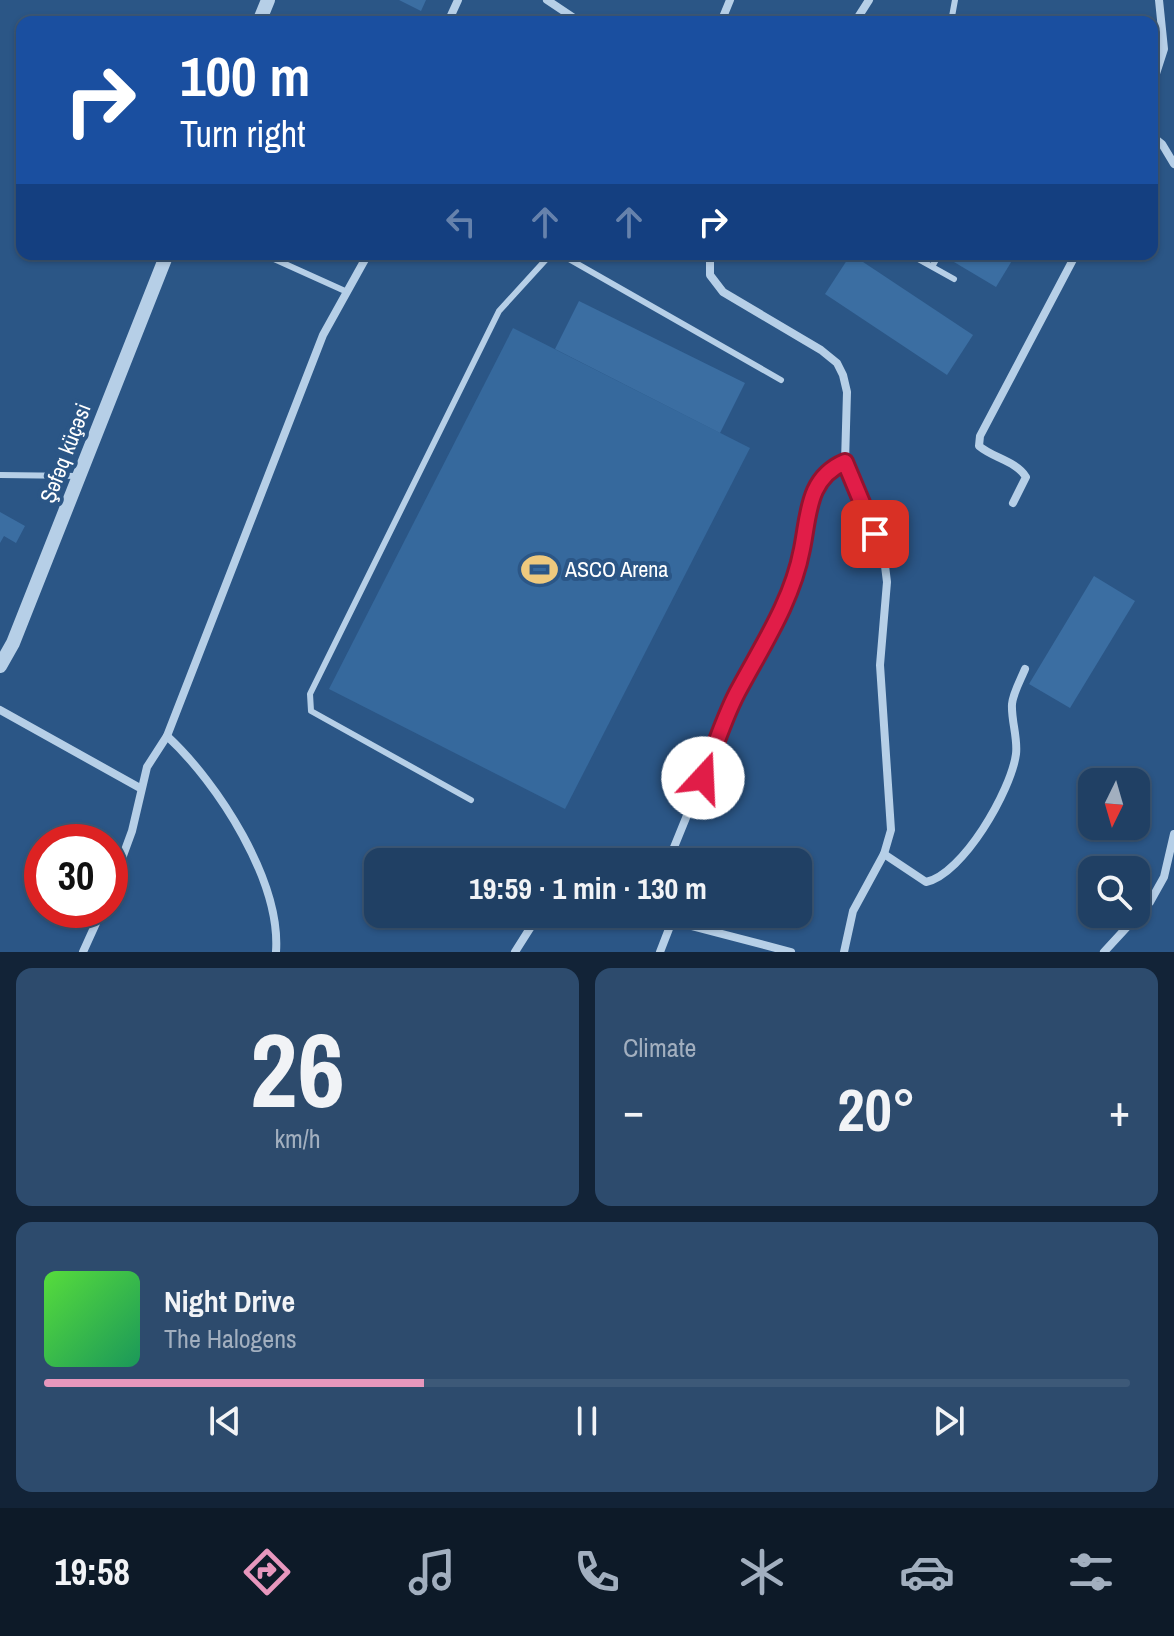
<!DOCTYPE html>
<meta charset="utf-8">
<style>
:root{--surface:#204064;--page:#2d4b6d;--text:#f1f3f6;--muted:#a2afbf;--line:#3d5978;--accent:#e797bd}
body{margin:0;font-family:"Archivo Narrow",sans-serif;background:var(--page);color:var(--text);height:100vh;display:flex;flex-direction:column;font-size:30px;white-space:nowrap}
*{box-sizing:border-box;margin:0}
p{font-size:26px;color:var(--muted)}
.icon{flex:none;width:44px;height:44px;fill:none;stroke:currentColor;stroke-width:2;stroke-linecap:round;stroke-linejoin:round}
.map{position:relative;height:952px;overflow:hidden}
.panel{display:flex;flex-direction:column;gap:16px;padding:16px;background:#122337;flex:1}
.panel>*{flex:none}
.top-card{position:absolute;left:16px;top:16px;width:1142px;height:244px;border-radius:16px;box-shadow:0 2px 6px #0004,0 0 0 2px var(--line);background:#1a4fa0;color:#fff;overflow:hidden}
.needle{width:52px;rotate:185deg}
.tools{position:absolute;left:1078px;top:768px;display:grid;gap:16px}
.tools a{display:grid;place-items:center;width:72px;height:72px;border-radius:16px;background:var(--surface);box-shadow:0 2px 6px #0004,0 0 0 2px var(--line);font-size:40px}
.speed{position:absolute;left:24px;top:824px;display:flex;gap:16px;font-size:40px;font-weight:700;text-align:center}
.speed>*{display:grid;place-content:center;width:104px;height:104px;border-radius:50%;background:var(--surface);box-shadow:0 2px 6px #0004,0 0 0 2px var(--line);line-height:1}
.speed .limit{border:12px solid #d22;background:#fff;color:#111}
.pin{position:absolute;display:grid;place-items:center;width:68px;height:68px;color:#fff;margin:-34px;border-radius:16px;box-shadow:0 4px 12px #0006}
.me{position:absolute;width:88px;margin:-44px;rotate:20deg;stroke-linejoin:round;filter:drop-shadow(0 0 6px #0008)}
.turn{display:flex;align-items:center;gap:28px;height:168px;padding:0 32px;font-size:36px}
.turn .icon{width:104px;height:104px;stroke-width:2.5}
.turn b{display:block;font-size:56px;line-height:68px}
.lanes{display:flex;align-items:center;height:76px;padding:0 32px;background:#0003;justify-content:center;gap:40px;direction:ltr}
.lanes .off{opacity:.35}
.big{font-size:60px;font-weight:700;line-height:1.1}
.panel .tile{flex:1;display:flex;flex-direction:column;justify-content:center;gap:12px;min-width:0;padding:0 28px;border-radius:16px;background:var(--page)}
.panel .dial{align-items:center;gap:0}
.dial b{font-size:104px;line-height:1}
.song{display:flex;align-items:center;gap:24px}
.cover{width:96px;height:96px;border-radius:12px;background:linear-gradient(135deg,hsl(110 70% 55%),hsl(150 70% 35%))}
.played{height:8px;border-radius:4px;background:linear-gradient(90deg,var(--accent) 35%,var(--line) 35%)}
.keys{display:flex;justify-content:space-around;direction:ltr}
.heat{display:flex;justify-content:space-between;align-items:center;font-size:44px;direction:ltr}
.panel .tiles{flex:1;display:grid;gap:16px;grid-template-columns:1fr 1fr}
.tile:last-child{grid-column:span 2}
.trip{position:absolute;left:364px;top:848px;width:448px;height:80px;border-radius:16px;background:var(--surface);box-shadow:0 2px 6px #0004,0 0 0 2px var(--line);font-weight:700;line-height:80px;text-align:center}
.menu{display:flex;height:128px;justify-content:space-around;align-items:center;background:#0d1a28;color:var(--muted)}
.menu .icon{width:56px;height:56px}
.menu .on{color:var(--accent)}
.menu b{font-size:36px;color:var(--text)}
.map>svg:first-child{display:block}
.green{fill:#36699d}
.building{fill:#3b6ea2}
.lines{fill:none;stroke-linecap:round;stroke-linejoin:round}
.service{stroke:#b6cfe7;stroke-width:6}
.minor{stroke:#b6cfe7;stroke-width:8}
.tertiary{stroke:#b6cfe7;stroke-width:14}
.route-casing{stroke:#92132f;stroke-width:20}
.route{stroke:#e11d48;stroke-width:14}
.labels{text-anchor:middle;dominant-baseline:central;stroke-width:8;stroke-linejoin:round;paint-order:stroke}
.street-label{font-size:22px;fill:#fff;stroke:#2b5686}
.poi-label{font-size:22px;fill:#fff;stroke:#2b5686;text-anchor:start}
</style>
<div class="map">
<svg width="1174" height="952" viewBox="0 0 1174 952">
<rect width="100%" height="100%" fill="#2b5686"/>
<!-- green -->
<path class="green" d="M 513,328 L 750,448 L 565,809 L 329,689 Z"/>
<!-- building -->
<g class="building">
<path d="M 399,0 L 426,0 L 421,11 Z"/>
<path d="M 851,254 L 973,335 L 947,375 L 825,294 Z"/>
<path d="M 959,254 L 1016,254 L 996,287 L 954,262 Z"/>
<path d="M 579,301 L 745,383 L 720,433 L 555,349 Z"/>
<path d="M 0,512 L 25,526 L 16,543 L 4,536 L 0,543 Z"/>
<path d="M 1094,576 L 1135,601 L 1070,708 L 1029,684 Z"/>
</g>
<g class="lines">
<!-- service -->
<g class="service">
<path d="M 951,22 L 955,0"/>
<path d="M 263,254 L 345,291"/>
<path d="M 560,254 L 781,380"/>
<path d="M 909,254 L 954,279"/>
<path d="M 933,265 L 939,254"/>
<path d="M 0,475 L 79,476"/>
<path d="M 471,800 L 311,711 L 310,694 L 499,311 L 551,254"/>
</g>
<!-- minor -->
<g class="minor">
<path d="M 547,0 L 580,22"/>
<path d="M 448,22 L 458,0"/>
<path d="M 721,22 L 730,0"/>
<path d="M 855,22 L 869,0"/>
<path d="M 1152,86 L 1164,49 L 1159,0"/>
<path d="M 1152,136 L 1162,144 L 1174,164"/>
<path d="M 710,254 L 710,275 L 723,292 L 821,350 L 837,363 L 843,375 L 847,392 L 845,462 L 884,558 L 887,582 L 880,665 L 891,830 L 884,854 L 853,911 L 844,952"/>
<path d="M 1013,503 L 1026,477 C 1016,461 993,458 979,446 L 980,436 L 1076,254"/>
<path d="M 0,710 L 140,788"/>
<path d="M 167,736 C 218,783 281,881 276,952"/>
<path d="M 884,854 L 926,882 C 963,874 1011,791 1016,754 C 1018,738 1011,720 1012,704 C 1013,693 1021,679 1025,669"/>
<path d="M 668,862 L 736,695 L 777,623 L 796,575 L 808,503 L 833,467 L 845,462"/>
<path d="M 110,891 L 132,831 L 147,767 L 167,736 L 323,335 L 368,254"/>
<path d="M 663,914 L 672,921 L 791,952"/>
<path d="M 83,952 L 102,910"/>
<path d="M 515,952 L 539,914"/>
<path d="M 660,952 L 672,921"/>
<path d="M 1104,952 L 1150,902 L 1164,877 L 1174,834"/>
</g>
<!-- tertiary -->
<g class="tertiary">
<path d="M 259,22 L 268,0"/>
<path d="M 0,666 L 13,643 L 167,254"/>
</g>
</g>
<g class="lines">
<defs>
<path id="route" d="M 703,778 C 714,750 723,720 737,693 C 762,646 792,602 802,549 C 809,515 807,478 845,462 L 875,534"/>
</defs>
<!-- route casing -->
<use href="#route" class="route-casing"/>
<!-- route -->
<use href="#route" class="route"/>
</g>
<!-- icons -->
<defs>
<symbol id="stadium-bare" viewBox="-9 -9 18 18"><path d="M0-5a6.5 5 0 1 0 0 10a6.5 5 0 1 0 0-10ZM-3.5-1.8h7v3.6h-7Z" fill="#eec97e" stroke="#2b5686" stroke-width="2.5" paint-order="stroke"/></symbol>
</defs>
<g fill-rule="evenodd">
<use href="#stadium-bare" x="514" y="544" width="51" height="51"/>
</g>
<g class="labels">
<!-- street labels -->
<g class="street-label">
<text transform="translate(65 453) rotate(-69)">Şəfəq küçəsi</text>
</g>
<!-- poi labels -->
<g class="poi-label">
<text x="565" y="569">ASCO Arena</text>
</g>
</g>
</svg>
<div class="tools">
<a><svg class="needle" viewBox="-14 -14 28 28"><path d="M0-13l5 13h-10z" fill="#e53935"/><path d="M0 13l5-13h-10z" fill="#a2afbf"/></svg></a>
<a><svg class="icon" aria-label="search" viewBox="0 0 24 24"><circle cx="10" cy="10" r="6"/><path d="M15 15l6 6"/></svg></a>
</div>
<div class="speed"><div class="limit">30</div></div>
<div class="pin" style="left:875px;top:534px;background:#d93025"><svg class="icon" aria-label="arrive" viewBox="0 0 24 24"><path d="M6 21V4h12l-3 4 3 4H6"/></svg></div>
<svg class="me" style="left:703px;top:778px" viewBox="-20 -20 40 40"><circle r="19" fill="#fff"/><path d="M0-13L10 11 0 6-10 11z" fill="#e11d48"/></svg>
<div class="trip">19:59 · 1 min · 130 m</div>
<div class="top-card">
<div class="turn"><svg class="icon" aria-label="right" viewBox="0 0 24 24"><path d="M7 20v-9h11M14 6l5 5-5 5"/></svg><div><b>100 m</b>Turn right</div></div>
<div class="lanes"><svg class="icon off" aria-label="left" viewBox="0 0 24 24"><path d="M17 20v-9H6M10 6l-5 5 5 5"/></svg><svg class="icon off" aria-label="ahead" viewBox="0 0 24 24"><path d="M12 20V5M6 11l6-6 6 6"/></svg><svg class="icon off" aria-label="ahead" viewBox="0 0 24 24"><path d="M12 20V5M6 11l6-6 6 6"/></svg><svg class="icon" aria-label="right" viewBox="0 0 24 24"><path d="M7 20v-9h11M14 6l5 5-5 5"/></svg></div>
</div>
</div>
<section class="panel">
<div class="tiles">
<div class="tile dial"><b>26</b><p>km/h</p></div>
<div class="tile"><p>Climate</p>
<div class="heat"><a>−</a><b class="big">20°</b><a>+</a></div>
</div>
<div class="tile">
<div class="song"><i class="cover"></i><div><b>Night Drive</b><p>The Halogens</p></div></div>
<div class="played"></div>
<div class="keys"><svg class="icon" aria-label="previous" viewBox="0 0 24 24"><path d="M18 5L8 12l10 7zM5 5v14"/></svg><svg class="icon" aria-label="pause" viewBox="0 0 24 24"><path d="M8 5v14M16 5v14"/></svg><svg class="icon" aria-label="next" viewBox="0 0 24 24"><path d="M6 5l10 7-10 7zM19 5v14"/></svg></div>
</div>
</div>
</section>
<nav class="menu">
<b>19:58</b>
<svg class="icon on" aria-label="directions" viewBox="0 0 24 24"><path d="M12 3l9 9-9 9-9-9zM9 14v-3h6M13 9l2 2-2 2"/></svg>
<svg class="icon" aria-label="music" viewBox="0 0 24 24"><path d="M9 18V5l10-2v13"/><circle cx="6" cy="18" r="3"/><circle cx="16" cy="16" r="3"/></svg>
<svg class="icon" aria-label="phone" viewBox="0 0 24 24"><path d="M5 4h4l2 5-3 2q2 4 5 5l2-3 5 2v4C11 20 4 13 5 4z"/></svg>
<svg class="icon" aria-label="climate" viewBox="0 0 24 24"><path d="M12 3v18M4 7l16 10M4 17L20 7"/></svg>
<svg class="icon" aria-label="car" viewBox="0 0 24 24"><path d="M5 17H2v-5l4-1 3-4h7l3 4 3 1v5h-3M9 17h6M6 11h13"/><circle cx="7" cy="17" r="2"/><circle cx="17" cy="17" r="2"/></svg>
<svg class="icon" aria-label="filters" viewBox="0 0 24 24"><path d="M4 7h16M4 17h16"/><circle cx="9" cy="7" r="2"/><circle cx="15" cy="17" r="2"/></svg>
</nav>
